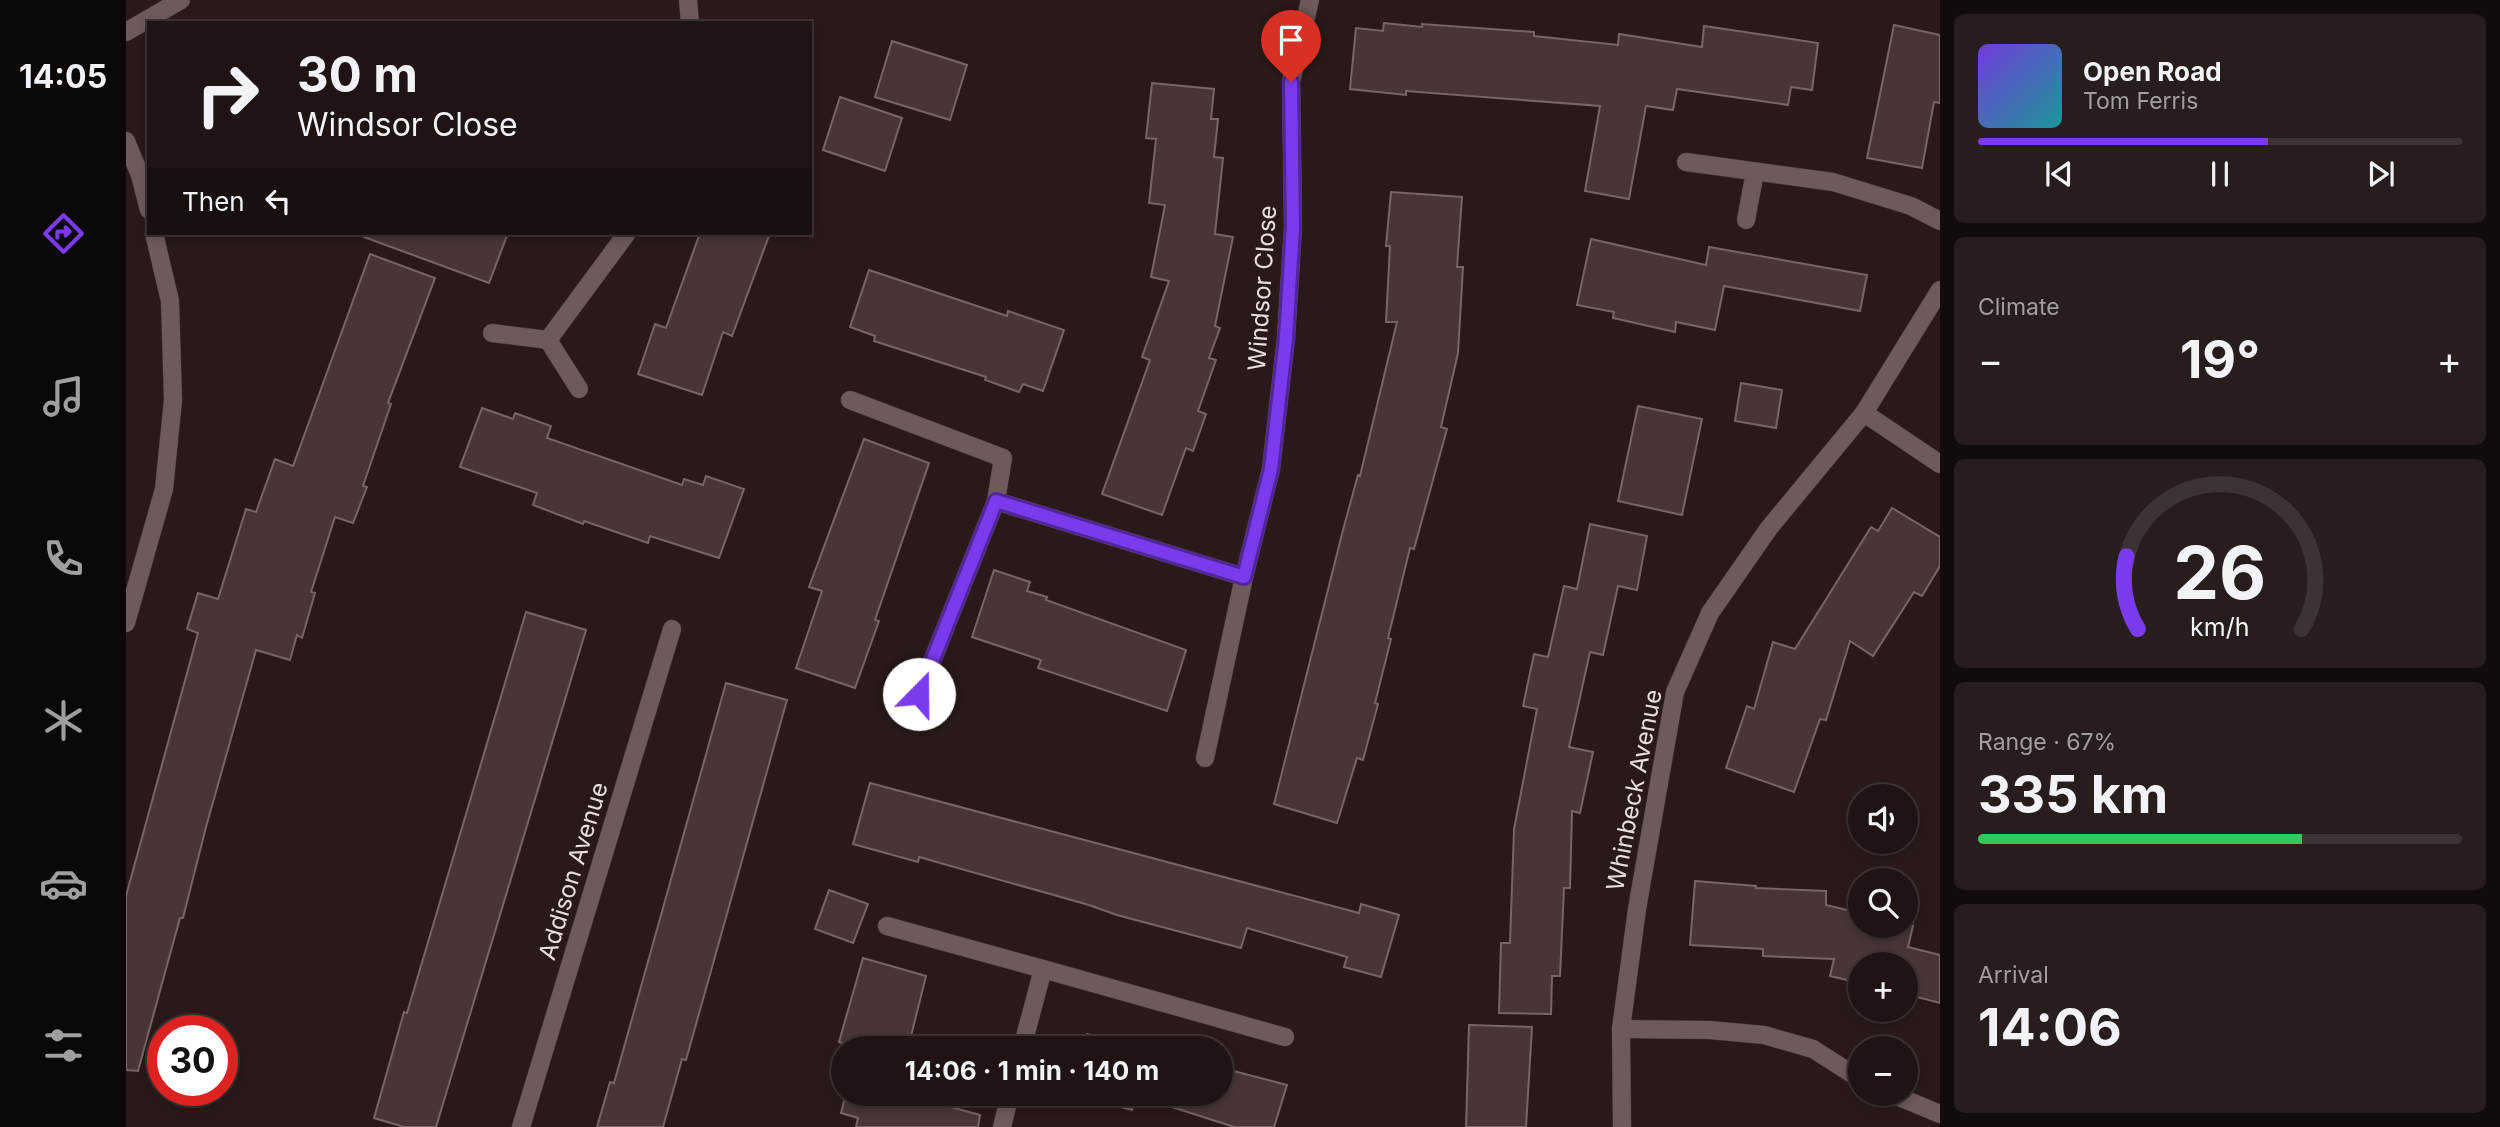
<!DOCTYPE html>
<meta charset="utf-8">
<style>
:root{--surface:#1f1413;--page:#271d1c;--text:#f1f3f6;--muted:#a19ea0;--line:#3c3333;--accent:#7c3aed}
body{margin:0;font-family:Inter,sans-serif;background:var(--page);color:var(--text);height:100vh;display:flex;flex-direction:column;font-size:26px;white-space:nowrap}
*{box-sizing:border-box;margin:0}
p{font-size:23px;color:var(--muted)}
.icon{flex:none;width:38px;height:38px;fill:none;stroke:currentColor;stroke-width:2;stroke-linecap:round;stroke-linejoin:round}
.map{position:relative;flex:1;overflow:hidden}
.sheet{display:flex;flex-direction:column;gap:14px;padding:14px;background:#110b0a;width:560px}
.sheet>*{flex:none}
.guide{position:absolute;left:21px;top:21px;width:665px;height:214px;border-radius:0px;box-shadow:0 4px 10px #0003,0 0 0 2px var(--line);background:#1f1413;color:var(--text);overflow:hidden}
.tools{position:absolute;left:1722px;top:784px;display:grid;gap:14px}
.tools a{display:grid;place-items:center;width:70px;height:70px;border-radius:50%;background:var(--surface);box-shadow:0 4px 10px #0003,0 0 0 2px var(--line);font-size:35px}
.speed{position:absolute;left:21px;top:1015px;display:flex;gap:14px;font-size:35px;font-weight:700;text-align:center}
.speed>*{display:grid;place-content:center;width:91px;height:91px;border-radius:50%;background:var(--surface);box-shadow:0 4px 10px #0003,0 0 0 2px var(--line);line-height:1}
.speed .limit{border:10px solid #d22;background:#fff;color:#111}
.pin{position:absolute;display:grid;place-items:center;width:60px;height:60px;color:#fff;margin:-72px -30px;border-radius:50% 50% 50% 0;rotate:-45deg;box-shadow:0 0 7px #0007}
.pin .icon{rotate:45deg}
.me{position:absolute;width:77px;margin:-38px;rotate:22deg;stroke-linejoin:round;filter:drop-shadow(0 0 5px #0008)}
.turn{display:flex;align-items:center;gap:24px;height:147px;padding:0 35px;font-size:32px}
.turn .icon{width:91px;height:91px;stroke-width:2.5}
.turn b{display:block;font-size:49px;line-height:60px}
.then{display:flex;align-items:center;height:66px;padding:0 35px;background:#0003;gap:14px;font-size:26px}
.big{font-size:52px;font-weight:700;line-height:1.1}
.sheet .card{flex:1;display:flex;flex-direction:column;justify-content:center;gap:10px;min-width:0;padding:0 24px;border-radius:10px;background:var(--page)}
.sheet .dial{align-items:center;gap:0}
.dial svg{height:182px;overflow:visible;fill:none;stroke:var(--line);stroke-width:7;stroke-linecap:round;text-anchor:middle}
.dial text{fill:var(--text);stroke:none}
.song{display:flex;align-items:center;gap:21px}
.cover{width:84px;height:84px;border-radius:10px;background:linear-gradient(135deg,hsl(260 70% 55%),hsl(180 70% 35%))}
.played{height:7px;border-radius:4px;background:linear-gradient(90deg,var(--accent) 60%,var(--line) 60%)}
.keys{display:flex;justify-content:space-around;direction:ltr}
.heat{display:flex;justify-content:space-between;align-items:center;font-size:38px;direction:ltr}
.charge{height:10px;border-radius:5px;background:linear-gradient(90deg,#34c759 67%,var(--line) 0)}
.trip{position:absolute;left:705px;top:1036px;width:402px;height:70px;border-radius:35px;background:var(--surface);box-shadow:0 4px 10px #0003,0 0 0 2px var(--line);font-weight:700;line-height:70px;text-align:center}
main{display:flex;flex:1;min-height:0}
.tabs{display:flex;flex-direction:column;width:126px;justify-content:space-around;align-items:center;background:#0c0808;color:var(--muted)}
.tabs .icon{width:49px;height:49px}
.tabs .selected{color:var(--accent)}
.tabs b{font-size:32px;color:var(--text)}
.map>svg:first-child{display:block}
.building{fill:#473635;stroke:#786565;stroke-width:2}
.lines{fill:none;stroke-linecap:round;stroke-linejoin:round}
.minor-casing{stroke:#413535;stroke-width:19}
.minor{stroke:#6d5a5a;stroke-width:18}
.route-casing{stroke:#51269a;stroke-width:18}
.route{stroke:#7c3aed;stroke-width:12}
.labels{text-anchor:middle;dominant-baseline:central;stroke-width:7;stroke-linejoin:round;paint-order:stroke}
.street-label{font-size:24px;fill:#e9dddd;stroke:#291a19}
</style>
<main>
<nav class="tabs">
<b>14:05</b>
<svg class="icon selected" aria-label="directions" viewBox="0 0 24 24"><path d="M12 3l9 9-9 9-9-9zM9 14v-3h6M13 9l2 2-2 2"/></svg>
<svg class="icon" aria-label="music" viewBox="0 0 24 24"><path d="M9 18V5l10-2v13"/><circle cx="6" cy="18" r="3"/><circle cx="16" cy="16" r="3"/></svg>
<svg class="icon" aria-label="phone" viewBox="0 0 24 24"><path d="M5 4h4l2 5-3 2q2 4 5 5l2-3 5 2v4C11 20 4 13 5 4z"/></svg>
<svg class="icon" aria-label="climate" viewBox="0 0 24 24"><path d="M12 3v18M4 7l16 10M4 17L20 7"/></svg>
<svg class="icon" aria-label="car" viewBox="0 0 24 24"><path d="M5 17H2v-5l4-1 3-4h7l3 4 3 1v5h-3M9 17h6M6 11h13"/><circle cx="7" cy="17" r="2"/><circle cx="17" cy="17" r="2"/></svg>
<svg class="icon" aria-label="filters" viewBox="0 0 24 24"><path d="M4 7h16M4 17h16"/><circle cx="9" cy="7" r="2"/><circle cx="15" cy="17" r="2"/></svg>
</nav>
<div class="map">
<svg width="1814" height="1127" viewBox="0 0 1814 1127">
<rect width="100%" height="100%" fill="#291a19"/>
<!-- building -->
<g class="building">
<path d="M 1258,23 L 1296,27 L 1296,24 L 1408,32 L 1408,36 L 1492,45 L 1493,34 L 1576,47 L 1578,26 L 1692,43 L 1686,90 L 1665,87 L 1662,105 L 1551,89 L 1547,110 L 1520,106 L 1503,199 L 1459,191 L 1474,106 L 1280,91 L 1280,95 L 1224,89 L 1230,28 L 1257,31 Z"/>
<path d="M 1768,25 L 1814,35 L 1814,103 L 1808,102 L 1796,168 L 1741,158 Z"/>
<path d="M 766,41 L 841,65 L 824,120 L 749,97 Z"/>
<path d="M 1026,83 L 1088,89 L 1085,119 L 1092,119 L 1088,157 L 1097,158 L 1089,234 L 1107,237 L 1089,326 L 1094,328 L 1083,358 L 1090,360 L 1072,411 L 1080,414 L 1067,451 L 1060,448 L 1036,515 L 976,494 L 1024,360 L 1016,357 L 1043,281 L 1025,277 L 1039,205 L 1023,203 L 1030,139 L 1020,138 Z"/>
<path d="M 714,97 L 776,118 L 759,171 L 697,150 Z"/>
<path d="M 1265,192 L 1336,197 L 1331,267 L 1337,267 L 1332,353 L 1315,427 L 1321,429 L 1288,549 L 1284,548 L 1262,638 L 1265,639 L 1249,703 L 1252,704 L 1237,760 L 1231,758 L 1211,823 L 1148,804 L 1217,530 L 1232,475 L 1234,476 L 1271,322 L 1260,322 L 1264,246 L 1260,246 Z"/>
<path d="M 239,233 L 382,233 L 363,283 L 238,237 Z"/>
<path d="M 574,233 L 644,233 L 606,336 L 597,332 L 576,395 L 512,374 L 529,324 L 540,328 Z"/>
<path d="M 1465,239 L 1580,265 L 1583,247 L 1741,275 L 1734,311 L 1598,286 L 1589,330 L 1550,322 L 1549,332 L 1487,318 L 1488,312 L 1451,305 Z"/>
<path d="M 244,254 L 309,278 L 262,403 L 265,404 L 237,486 L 241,487 L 227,523 L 209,517 L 185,592 L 189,593 L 176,638 L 171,635 L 164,660 L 130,650 L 80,827 L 57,918 L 54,918 L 12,1071 L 0,1070 L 0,896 L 72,633 L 61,629 L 72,593 L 92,599 L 120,509 L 130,512 L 149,459 L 167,466 Z"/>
<path d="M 743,270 L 881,316 L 882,311 L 938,330 L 917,391 L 897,384 L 893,392 L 859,380 L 860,377 L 748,341 L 749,336 L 724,327 Z"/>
<path d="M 1615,383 L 1656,390 L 1650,428 L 1609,421 Z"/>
<path d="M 1512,406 L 1576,419 L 1556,515 L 1492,501 Z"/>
<path d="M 356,408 L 387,419 L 389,413 L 425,426 L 421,438 L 556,485 L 558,479 L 577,485 L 580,476 L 618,489 L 593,558 L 524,536 L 522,543 L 458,521 L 457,524 L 407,505 L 411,493 L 334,467 Z"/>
<path d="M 738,439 L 803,463 L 749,620 L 753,621 L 729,688 L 670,668 L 696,591 L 683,587 Z"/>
<path d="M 1766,508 L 1814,537 L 1814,566 L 1796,596 L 1788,592 L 1747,656 L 1724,641 L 1700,720 L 1694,719 L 1668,792 L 1600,768 L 1621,706 L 1628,709 L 1647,642 L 1669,649 L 1745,527 L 1752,531 Z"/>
<path d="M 1464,524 L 1521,536 L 1511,590 L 1492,586 L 1477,655 L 1464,652 L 1443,747 L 1467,752 L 1454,813 L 1446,811 L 1444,888 L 1438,888 L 1434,976 L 1426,976 L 1425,1014 L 1373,1013 L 1375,943 L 1384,943 L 1388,829 L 1411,709 L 1397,706 L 1408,654 L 1422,657 L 1438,586 L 1451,589 Z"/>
<path d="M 868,570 L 904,582 L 901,591 L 921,597 L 920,600 L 1060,650 L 1041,711 L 912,668 L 915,660 L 846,637 Z"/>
<path d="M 400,612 L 460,630 L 310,1127 L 278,1127 L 248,1118 L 278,1012 L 281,1013 Z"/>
<path d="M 600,683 L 661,700 L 560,1060 L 556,1059 L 537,1127 L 471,1127 L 484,1082 L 488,1083 Z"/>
<path d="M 744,783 L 1233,913 L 1235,904 L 1273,915 L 1255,977 L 1218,967 L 1221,957 L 1121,928 L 1115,948 L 991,915 L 963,905 L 793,857 L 792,862 L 727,844 Z"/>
<path d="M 1569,881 L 1630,886 L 1630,888 L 1700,891 L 1700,905 L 1734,913 L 1734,926 L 1787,926 L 1782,947 L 1814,955 L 1814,1003 L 1780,994 L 1780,964 L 1734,964 L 1734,983 L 1704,976 L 1708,959 L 1637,956 L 1637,949 L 1564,945 Z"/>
<path d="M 703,890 L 742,904 L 727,943 L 689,929 Z"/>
<path d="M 737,958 L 800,976 L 782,1048 L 732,1048 L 713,1042 Z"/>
<path d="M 1343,1025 L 1406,1027 L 1400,1127 L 1340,1127 Z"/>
<path d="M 961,1034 L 1017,1048 L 957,1048 Z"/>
<path d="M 1096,1068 L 1161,1085 L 1148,1127 L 1108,1127 L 1009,1095 L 1006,1110 L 945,1094 L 1096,1094 Z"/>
<path d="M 720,1094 L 777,1094 L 854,1115 L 852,1127 L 730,1127 L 732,1118 L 715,1113 Z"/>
</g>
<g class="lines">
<defs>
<g id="minor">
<path d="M 562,0 L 564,23"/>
<path d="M 0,32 L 55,0"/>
<path d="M 0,141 L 14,175 L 23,210"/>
<path d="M 1560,162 L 1707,182 L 1785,206 L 1814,221"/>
<path d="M 1620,220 L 1629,172"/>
<path d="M 366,333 L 422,340 L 453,389"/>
<path d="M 422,340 L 501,233"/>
<path d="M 724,400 L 877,458 L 870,501 L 793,694"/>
<path d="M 1738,413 L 1814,464"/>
<path d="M 870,501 L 1118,577"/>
<path d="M 0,623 L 38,489 L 47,400 L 44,301 L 28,233"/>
<path d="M 1079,758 L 1118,577 L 1145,469 L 1160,338 L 1167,227 L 1165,82 L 1184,0"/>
<path d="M 761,926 L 917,969 L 896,1048"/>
<path d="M 917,969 L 1159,1037"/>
<path d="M 1495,1029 L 1584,1030 L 1638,1035 L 1687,1049 L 1734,1079"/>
<path d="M 1766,1094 L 1814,1114"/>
<path d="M 395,1127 L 546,629"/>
<path d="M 876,1127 L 884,1094"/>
<path d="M 1496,1127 L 1495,1029 L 1511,909 L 1549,692 L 1584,613 L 1643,528 L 1738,413 L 1814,290"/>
</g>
</defs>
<!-- minor casing -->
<use href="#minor" class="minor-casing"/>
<!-- minor -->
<use href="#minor" class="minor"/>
</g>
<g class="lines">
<defs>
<path id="route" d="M 793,694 L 870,501 L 1118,577 L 1145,469 L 1160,338 L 1167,227 L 1165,82"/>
</defs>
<!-- route casing -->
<use href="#route" class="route-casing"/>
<!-- route -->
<use href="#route" class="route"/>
</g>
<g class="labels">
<!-- street labels -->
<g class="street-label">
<text transform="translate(1136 288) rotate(-86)">Windsor Close</text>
<text transform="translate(1508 790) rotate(-79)">Whinbeck Avenue</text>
<text transform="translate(447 871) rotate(-73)">Addison Avenue</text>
</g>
</g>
</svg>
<div class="tools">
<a><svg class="icon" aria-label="sound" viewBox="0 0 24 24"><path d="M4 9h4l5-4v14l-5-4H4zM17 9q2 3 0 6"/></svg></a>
<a><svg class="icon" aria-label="search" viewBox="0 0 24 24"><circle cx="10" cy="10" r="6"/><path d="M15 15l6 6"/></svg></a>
<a>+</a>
<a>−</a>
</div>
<div class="speed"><div class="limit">30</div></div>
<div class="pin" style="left:1165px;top:82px;background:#d93025"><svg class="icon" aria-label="arrive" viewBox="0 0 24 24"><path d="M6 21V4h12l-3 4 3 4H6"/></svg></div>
<svg class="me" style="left:793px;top:694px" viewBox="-20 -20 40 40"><circle r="19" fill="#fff"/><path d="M0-13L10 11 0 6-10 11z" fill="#7c3aed"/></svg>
<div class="trip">14:06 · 1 min · 140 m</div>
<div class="guide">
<div class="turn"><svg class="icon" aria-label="right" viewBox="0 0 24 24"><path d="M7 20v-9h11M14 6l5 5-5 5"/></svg><div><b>30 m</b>Windsor Close</div></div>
<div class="then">Then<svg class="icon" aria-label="left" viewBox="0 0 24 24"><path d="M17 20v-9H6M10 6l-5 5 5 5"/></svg></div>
</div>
</div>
<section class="sheet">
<div class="card">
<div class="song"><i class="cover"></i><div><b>Open Road</b><p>Tom Ferris</p></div></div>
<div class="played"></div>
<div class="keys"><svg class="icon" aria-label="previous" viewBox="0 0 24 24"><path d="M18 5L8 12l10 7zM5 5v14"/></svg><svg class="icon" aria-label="pause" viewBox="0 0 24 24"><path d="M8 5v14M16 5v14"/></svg><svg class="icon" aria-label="next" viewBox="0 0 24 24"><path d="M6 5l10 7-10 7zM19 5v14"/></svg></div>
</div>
<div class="card"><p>Climate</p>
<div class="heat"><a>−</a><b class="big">19°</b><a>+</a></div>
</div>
<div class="card dial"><svg viewBox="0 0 100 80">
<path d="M14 69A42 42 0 1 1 86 69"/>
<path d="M14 69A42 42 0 0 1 9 37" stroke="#7c3aed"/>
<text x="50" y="56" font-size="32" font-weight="700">26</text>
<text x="50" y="72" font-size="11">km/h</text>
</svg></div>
<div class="card"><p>Range · 67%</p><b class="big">335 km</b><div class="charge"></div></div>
<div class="card"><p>Arrival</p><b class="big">14:06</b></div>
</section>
</main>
